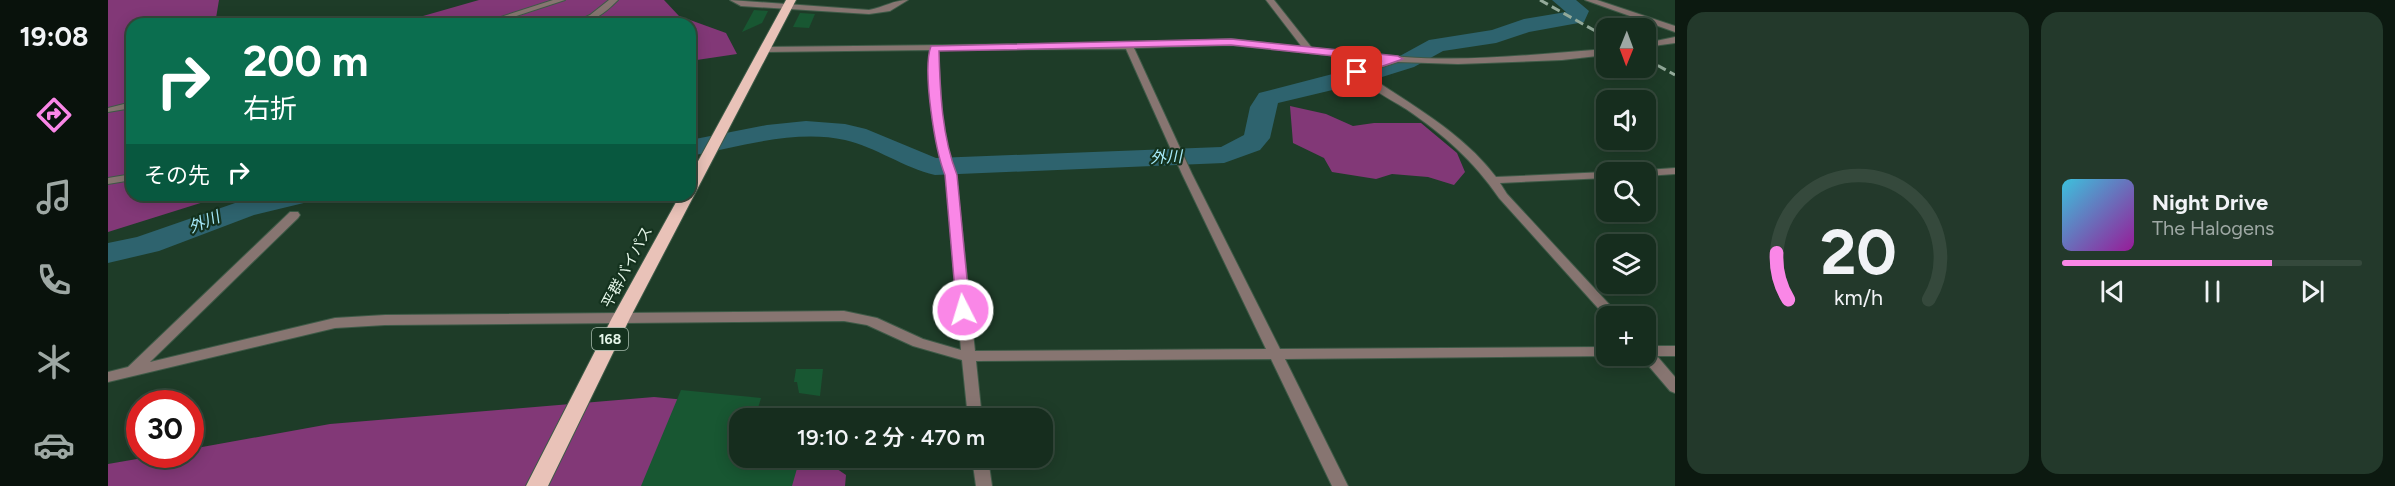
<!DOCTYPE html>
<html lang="ja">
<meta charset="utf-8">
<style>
:root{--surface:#162d1e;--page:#23392b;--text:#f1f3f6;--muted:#9ea8a4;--line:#35493c;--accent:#fa87e7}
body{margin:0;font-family:Figtree,"Noto Sans JP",sans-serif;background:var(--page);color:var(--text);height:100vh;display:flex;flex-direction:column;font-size:22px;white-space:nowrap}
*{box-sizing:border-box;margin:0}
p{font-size:20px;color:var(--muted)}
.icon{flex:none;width:33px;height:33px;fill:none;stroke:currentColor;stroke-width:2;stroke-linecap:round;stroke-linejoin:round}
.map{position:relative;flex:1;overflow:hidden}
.details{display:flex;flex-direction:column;gap:12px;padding:12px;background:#0c1910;width:720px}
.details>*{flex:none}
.guide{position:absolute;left:18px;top:18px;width:570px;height:183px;border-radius:18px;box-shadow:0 3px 15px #0003,0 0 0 2px var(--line);background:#0b6e4f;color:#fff;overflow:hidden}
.needle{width:39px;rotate:181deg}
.fabs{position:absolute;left:1488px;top:18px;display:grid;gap:12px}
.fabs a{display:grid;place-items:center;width:60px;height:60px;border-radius:12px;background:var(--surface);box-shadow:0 3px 15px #0003,0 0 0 2px var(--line);font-size:30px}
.speed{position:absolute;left:18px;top:390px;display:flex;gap:12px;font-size:30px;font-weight:700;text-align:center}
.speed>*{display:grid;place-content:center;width:78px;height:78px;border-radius:50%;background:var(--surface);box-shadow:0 3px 15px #0003,0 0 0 2px var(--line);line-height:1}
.speed .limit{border:9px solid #d22;background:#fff;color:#111}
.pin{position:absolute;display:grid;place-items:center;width:51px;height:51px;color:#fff;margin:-26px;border-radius:12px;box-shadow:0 3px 9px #0006}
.me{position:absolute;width:66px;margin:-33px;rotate:355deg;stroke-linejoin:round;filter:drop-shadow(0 0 4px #0008)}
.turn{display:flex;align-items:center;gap:21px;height:126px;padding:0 18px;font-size:27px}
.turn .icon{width:78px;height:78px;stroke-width:2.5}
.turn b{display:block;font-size:42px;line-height:51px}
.then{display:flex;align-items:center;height:57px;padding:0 18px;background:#0003;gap:12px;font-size:22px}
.details .card{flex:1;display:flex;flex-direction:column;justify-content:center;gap:9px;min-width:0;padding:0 21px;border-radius:18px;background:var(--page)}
.details .dial{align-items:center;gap:0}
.dial svg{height:156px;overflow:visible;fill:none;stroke:var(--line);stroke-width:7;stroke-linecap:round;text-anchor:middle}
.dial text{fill:var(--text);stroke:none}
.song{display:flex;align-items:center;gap:18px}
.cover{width:72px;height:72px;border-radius:9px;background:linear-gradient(135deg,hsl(190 70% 55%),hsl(300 70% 35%))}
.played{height:6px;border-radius:3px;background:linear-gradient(90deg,var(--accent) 70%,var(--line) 70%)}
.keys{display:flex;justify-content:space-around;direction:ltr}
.details .tiles{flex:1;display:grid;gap:12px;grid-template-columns:repeat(2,1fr)}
.trip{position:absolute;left:621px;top:408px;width:324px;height:60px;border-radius:18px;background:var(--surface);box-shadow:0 3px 15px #0003,0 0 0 2px var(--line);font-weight:600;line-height:60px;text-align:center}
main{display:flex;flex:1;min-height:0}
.tab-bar{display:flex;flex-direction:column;width:108px;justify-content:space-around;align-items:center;background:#09120c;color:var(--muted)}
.tab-bar .icon{width:42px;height:42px}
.tab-bar .on{color:var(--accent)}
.tab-bar b{font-size:27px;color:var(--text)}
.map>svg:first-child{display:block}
.green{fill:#823877}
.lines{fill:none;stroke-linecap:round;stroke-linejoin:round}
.river{fill:#2e636e;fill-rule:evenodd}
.building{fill:#185732}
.minor-casing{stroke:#3e5a47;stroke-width:2}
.trunk-casing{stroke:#3e5a47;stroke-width:2}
.minor{fill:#877571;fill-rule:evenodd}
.trunk{fill:#e9c2b8;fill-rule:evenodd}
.rail{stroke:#93aa9a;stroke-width:3;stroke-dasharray:9 4.5;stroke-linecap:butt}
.route{fill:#fa87e7;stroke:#a25896;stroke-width:1.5}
.labels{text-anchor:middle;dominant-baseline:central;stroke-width:4.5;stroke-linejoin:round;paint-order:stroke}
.shield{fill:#14321e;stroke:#a6bbac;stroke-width:1.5}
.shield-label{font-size:14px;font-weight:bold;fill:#e5f6e9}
.street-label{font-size:15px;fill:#e5f6e9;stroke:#14321e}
.water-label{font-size:16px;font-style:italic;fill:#a6eafa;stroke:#14321e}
</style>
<main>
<nav class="tab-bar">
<b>19:08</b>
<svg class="icon on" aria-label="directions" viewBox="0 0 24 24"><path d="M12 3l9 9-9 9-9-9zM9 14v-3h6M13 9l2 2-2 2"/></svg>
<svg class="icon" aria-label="music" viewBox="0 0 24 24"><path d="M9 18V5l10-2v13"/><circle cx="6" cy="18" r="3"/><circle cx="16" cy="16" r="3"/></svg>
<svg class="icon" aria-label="phone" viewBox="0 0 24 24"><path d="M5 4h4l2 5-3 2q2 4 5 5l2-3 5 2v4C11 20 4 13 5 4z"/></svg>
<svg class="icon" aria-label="climate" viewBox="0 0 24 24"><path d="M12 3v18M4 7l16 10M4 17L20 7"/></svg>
<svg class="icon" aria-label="car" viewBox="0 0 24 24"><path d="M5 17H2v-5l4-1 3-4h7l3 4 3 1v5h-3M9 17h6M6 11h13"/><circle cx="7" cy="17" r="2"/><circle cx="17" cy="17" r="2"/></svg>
</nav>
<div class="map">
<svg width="1567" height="486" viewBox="0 0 1567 486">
<rect width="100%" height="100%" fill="#1e3c28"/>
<!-- green -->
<g class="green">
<path d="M 0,0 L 111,0 L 107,24 L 24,24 L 24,195 L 118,195 L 0,232 Z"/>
<path d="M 371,0 L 556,0 L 571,16 L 618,33 L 629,54 L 582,61 L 582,24 L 287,24 Z"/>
<path d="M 1182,106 L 1218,114 L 1245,126 L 1266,123 L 1313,123 L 1349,153 L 1357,172 L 1346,185 L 1320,177 L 1284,174 L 1268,179 L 1224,172 L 1216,158 L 1185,143 Z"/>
<path d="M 546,397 L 643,406 L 660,418 L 632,418 L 632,458 L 713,458 L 738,475 L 737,486 L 0,486 L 0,464 L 52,455 L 82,454 L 83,449 L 222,424 Z"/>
</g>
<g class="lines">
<!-- river -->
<g class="river">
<path d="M 1444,0 L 1468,0 L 1481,11 L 1476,22 L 1421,32 L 1388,43 L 1335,51 L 1306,67 L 1258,82 L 1170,103 L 1162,138 L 1152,150 L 1116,163 L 827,175 C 796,168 768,147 737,140 C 687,129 631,147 582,156 L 582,140 L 659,125 L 698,121 L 737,124 L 758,129 L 828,158 L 1113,147 L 1136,135 L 1142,107 L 1151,93 L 1290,57 L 1321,40 L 1384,30 L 1416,19 L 1458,12 Z"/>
<path d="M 150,195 L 209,195 L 204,201 L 146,215 L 51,251 L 0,263 L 0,243 L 29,237 Z"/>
</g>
</g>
<!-- building -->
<g class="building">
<path d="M 646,10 L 660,11 L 654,23 L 634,32 Z"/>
<path d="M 692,13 L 707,14 L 701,28 L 685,27 Z"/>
<path d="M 688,369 L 715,369 L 712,396 L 691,393 L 689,382 L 686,382 Z"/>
<path d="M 573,390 L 653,398 L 647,418 L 632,418 L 632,458 L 692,458 L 684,486 L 533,486 Z"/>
</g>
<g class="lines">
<defs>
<g id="minor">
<path d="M 445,0 L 457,0 L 384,24 L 371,24 Z"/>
<path d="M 501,0 L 510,0 C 496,14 483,24 463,24 L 482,15 Z"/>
<path d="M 622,0 L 761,10 C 776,7 786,0 800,0 L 782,11 L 761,14 L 633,6 Z"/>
<path d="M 1158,0 L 1166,0 L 1204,48 C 1235,51 1265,55 1296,57 C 1363,62 1431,54 1498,49 L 1498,55 L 1454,60 L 1350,64 L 1290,62 L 1256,73 C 1302,104 1354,132 1388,177 L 1498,172 L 1501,172 L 1498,172 L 1498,178 L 1392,183 L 1399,194 L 1512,316 L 1498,317 L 1391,198 C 1365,160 1336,135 1298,109 C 1280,98 1259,87 1244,72 L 1277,61 L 1123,45 L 1026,48 L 1084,174 L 1172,349 L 1498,347 L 1498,356 L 1503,356 L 1177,359 L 1240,486 L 1224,486 L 1163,359 L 868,361 L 874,418 L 860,418 L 854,360 L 805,346 L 759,325 L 736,321 L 277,325 L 227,328 L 0,382 L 0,372 L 20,367 L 182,212 L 190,212 L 192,215 L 190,218 L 42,362 L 227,318 L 277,315 L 736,311 L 769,318 L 815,339 L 853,350 L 838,175 L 829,145 L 824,113 L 822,50 L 657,52 L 653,49 L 654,47 L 1021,43 L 1123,39 L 1194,47 ZM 1018,49 L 1074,174 L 1158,349 L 867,351 L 848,175 L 839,145 L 834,113 L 830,50 Z"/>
<path d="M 1477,0 L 1489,0 L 1567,26 L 1567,32 Z"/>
<path d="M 1567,37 L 1567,43 L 1538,47 L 1538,43 Z"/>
<path d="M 24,102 L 24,108 L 0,112 L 0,108 Z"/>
<path d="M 1567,168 L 1567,174 L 1538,176 L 1538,172 L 1533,172 L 1538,170 Z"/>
<path d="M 24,174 L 24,180 L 0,184 L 0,178 Z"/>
<path d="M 1538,346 L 1567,346 L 1567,356 L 1549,356 L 1567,377 L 1567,393 L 1562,391 L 1533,357 L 1538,356 Z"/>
<path d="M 864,458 L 880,458 L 884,486 L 868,486 Z"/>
</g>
<path id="trunk" d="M 678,0 L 688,0 L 522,318 L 440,486 L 418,486 L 504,318 L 572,195 L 582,195 L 582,176 Z"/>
</defs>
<!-- minor casing -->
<use href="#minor" class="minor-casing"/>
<!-- trunk casing -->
<use href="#trunk" class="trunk-casing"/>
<!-- minor -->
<use href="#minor" class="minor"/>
<!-- trunk -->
<use href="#trunk" class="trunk"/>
<!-- rail -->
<g class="rail">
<path d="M 1432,0 L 1498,37"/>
<path d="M 1538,59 L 1567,75"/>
</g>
</g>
<!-- route -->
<path class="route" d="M 1123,39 L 1290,56 L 1295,59 L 1249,75 L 1244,72 L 1246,69 L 1274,61 L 1123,45 L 831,51 C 832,92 834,137 849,175 L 862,310 L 855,316 L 849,314 L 837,175 C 827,150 814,70 823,46 Z"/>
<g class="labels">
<!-- shield labels -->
<rect class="shield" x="484" y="328" width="36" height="22" rx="4.5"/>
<g class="shield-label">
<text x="502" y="339">168</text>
</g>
<!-- street labels -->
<g class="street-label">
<text transform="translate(519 267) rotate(-62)">平群バイパス</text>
</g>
<!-- water labels -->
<g class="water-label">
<text transform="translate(1058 157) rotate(-2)">外川</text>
<text transform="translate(96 222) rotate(-22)">外川</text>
</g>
</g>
</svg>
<div class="fabs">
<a><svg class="needle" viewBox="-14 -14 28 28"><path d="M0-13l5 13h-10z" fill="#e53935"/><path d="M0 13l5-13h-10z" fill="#9ea8a4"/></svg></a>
<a><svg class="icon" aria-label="sound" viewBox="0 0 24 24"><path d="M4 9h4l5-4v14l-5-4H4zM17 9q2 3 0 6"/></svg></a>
<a><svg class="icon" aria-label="search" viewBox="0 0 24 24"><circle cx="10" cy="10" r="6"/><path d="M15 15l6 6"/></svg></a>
<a><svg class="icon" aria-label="layers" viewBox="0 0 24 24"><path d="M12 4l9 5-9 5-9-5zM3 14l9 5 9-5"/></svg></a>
<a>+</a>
</div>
<div class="speed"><div class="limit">30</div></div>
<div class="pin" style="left:1249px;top:72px;background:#d93025"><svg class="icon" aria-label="arrive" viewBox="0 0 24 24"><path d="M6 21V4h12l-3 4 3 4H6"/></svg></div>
<svg class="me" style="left:855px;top:310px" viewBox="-20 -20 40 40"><circle r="17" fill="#fa87e7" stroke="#fff" stroke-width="3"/><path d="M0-11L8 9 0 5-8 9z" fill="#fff"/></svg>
<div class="trip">19:10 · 2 分 · 470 m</div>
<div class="guide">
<div class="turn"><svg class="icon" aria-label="right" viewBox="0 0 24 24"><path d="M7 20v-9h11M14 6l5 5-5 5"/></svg><div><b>200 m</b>右折</div></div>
<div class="then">その先<svg class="icon" aria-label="right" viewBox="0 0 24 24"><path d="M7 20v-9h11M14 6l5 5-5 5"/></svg></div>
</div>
</div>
<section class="details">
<div class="tiles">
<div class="card dial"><svg viewBox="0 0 100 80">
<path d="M14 69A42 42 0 1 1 86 69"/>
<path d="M14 69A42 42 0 0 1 8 45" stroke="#fa87e7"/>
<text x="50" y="56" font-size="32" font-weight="700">20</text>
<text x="50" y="72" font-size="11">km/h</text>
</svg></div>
<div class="card">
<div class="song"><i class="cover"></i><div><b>Night Drive</b><p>The Halogens</p></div></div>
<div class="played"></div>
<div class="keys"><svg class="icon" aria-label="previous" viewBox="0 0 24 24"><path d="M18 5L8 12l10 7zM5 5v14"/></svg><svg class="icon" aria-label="pause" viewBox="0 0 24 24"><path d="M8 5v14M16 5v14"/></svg><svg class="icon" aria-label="next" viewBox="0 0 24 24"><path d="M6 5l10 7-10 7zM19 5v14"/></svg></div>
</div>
</div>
</section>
</main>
